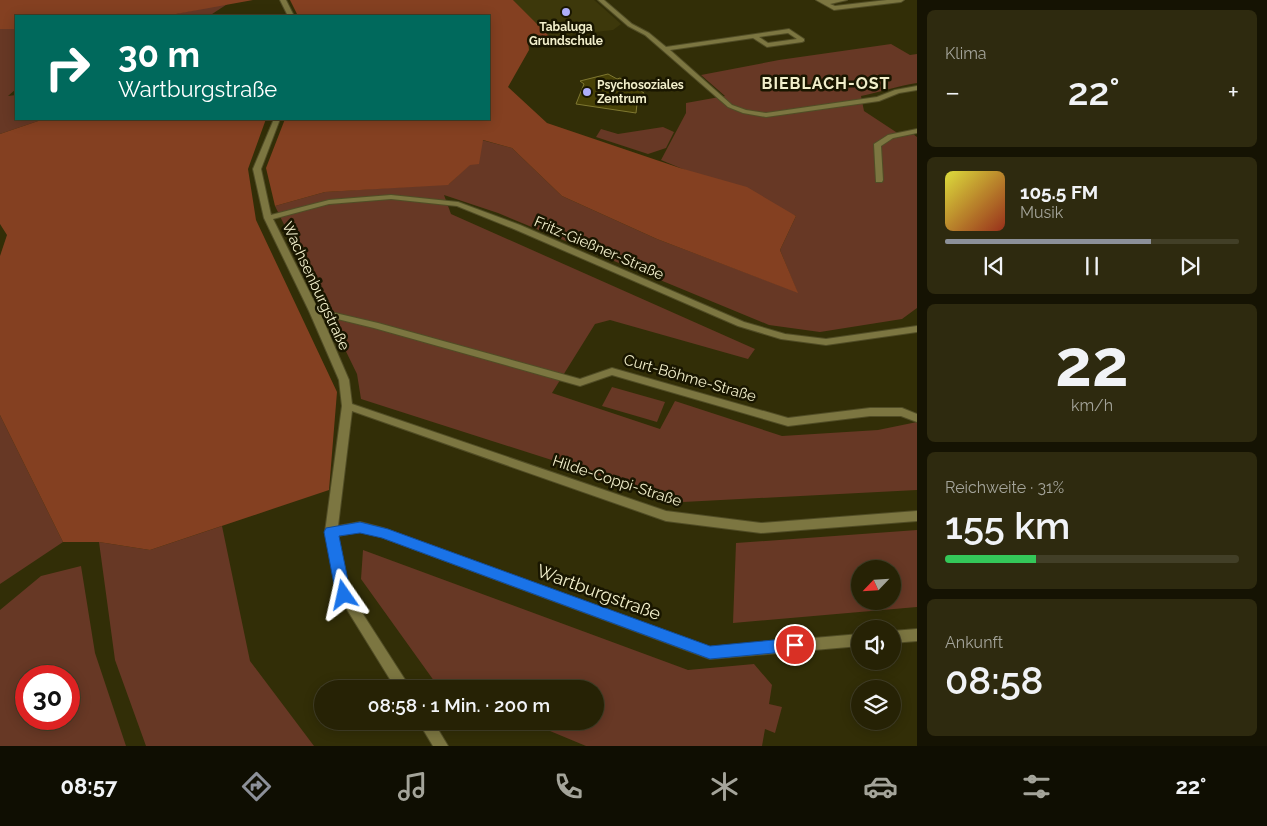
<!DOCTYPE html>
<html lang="de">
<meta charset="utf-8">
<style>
:root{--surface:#262205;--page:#2e2a0f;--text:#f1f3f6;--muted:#a4a49a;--line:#423f27;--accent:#8c9099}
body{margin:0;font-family:Raleway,sans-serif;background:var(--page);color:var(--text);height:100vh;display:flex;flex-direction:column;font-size:19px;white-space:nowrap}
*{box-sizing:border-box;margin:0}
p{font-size:16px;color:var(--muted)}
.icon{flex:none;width:28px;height:28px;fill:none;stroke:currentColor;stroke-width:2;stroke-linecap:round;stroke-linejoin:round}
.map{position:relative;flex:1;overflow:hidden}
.side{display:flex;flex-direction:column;gap:10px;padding:10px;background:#151303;width:350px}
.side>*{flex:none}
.hud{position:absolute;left:15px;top:15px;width:475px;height:105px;border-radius:0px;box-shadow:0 2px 12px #0003,0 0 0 1px var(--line);background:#00695c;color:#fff;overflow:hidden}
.needle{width:32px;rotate:245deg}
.fabs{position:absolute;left:851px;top:560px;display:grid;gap:10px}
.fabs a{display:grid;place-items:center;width:50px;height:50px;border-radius:50%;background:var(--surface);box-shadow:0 2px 12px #0003,0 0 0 1px var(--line);font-size:25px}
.speed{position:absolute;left:15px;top:665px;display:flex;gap:10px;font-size:25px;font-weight:700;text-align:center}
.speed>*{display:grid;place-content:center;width:65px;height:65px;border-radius:50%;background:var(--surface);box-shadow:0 2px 12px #0003,0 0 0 1px var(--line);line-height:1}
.speed .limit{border:8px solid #d22;background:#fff;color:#111}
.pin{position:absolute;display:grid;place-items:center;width:42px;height:42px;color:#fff;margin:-21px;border:2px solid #fff;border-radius:50%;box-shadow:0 1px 5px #0007}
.me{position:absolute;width:55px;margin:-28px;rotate:349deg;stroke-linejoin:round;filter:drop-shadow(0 0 4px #0008)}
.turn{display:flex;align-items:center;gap:18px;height:105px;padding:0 20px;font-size:22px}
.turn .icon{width:65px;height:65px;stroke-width:2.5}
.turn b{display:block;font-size:35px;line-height:42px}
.big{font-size:38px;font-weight:600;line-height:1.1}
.side .widget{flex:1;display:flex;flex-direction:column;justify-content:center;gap:8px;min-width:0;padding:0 18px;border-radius:8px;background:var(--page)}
.side .dial{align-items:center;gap:0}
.dial b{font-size:65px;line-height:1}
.song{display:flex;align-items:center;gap:15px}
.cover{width:60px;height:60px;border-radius:8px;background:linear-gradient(135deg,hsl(60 70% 55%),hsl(10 70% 35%))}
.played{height:5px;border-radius:2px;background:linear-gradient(90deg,var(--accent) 70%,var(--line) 70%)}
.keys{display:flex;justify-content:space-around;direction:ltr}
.heat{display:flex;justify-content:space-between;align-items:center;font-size:28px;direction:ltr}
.charge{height:8px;border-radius:4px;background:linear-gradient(90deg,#34c759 31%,var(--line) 0)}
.trip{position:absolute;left:314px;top:680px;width:290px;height:50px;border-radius:25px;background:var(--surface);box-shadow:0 2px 12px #0003,0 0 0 1px var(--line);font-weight:600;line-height:50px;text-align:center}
.tab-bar{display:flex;height:80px;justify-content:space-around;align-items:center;background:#0f0e02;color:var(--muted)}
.tab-bar .icon{width:35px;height:35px}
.tab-bar .active{color:var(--accent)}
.tab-bar b{font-size:22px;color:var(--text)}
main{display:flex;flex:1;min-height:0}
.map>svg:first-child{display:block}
.built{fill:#3d380b}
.green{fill:#673825;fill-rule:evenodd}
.forest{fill:#844021}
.building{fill:#474106;stroke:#7f7831}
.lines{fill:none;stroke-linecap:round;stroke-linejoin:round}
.minor-casing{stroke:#514d26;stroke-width:2}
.minor{fill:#7c7641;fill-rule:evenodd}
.route{fill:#1a73e8;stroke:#114b97}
.poi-dot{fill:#aeaefb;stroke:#191600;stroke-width:2}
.labels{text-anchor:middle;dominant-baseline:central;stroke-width:5;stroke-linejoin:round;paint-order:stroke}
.far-poi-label{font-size:12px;font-weight:bold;fill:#f2efcb;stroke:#191600}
.street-label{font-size:15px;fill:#f2efcb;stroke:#191600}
.far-district-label{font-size:16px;font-weight:bold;letter-spacing:1px;fill:#f2efcb;stroke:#191600}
.near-street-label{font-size:18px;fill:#f2efcb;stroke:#191600}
</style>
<main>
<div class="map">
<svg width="917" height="746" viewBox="0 0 917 746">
<rect width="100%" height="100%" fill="#322e07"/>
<!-- built -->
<path class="built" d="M 513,0 L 594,0 L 621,24 L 613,30 L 550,37 Z"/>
<!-- green -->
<g class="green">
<path d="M 229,3 L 209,16 L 165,16 Z"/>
<path d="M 0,29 L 16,29 L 16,89 L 8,96 L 16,95 L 16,119 L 44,119 L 0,134 Z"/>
<path d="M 891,44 L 910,55 L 917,54 L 917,83 C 897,86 880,92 861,96 L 864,111 L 902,136 L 913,134 L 917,137 L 917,308 L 902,319 L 820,332 L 769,325 L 498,213 L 444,195 L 451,214 L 755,349 L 748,359 L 610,320 L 595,324 L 552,393 L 660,429 L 675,401 L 782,436 L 878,430 L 917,422 L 917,490 L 683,502 L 361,399 L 357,374 L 275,206 L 325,192 L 449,184 L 470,164 L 482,140 L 512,148 L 562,196 L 657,239 L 797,292 L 780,250 L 796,216 L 661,160 L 686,113 L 686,103 L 725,96 L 701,75 L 779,60 Z"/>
<path d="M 663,127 L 674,132 L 666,148 L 648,154 L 596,137 L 601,129 L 618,134 Z"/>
<path d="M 612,387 L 665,402 L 657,422 L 602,406 Z"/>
<path d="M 0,415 L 63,542 L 0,584 Z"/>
<path d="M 222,526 L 250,661 L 314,746 L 146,746 L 115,660 L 99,542 L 150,550 Z"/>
<path d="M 917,530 L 917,607 L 733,623 L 736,543 ZM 860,569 L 892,569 L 892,601 L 860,601 Z"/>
<path d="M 363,550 L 688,670 L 754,664 L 772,685 L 769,704 L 782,707 L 775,733 L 765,729 L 762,746 L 586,746 L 526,721 L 595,721 L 595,689 L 447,689 L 437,685 L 361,579 Z"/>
<path d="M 81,566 L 95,653 L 126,746 L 0,746 L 0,610 L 41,576 ZM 26,676 L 69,676 L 69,719 L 26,719 Z"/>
</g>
<!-- forest -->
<g class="forest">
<path d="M 0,0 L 253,0 L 165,16 L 16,16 L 16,29 L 0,29 Z"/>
<path d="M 290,0 L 513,0 L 550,37 L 528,40 L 529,50 L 508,87 L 547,123 L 680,168 L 747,187 L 796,216 L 780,250 L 798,293 L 657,239 L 562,196 L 512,148 L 483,140 L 479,164 L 470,165 L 448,185 L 325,192 L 275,206 L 266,168 L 285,119 L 489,119 L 489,16 L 298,16 Z"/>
<path d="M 44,119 L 266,119 L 248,169 L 256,220 L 337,392 L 329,490 L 150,550 L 99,542 L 63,542 L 0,415 L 0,256 L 7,235 L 0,224 L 0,134 Z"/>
</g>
<!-- building -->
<path class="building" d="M 608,74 L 617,79 L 620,78 L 644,93 L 642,105 L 637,104 L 636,113 L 576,104 L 584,84 L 580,81 Z"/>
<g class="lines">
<defs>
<g id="minor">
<path d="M 280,0 L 286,0 L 294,16 L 288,16 Z"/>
<path d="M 598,0 L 604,0 L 632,24 L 649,33 L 666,47 L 789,29 L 804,39 L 804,41 L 802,42 L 767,47 L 753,38 L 670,50 L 732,105 L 746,110 L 766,113 L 877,97 L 895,90 L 917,86 L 917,90 L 899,93 L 879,101 L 766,117 L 743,113 L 728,107 L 645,35 L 628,26 ZM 788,33 L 797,39 L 768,43 L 759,37 Z"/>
<path d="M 816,0 L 847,0 L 830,4 L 835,6 L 887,0 L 904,0 L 901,2 L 834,10 Z"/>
<path d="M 274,119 L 280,119 L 261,169 L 271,215 L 329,200 L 391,195 L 458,202 L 520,225 L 744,322 L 785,334 L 826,339 L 917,326 L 917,332 L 826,345 L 781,339 L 738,326 L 514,229 L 457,206 L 391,199 L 329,204 L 273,219 L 318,309 L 378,323 L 580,379 L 612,368 L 788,418 L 870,408 L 902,408 L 917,414 L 917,422 L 901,416 L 870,416 L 788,426 L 612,375 L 580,386 L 374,328 L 321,315 L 349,380 L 352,404 L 666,511 L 761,523 L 917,511 L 917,521 L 761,533 L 666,521 L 352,411 L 338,526 L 360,522 L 383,528 L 710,647 L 860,634 L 860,646 L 710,659 L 381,537 L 360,532 L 338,536 L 350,594 L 411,689 L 396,689 L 338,595 L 325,532 L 342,406 L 339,380 L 309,311 L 264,218 L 253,169 Z"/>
<path d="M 917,129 L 917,133 L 893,138 L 881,146 L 883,180 L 882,182 L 876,182 L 874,144 L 888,135 Z"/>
<path d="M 917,629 L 917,641 L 892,643 L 892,631 Z"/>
<path d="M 418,721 L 433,721 L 448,746 L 433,746 Z"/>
</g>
</defs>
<!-- minor casing -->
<use href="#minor" class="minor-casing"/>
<!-- minor -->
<use href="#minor" class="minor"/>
</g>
<!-- route -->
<path class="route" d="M 360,522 L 388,529 L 710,646 L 795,638 L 800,640 L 802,645 L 800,649 L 795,651 L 710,659 L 382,538 L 360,533 L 339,536 L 351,595 L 349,600 L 344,602 L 338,600 L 336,595 L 324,532 L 326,528 Z"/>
<!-- markers -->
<g class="poi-dot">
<circle cx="566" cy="12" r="5"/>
<circle cx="587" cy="92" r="5"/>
</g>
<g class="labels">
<!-- far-poi labels -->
<g class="far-poi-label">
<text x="566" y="27">Tabaluga<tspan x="566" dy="14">Grundschule</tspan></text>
<text x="597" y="85" text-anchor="start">Psychosoziales<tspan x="597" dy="14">Zentrum</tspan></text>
</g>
<!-- street labels -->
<g class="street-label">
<text transform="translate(599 248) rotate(23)">Fritz-Gießner-Straße</text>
<text transform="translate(316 286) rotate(65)">Wachsenburgstraße</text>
<text transform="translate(690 378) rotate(16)">Curt-Böhme-Straße</text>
<text transform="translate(617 481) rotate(18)">Hilde-Coppi-Straße</text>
</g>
<!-- far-district labels -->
<g class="far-district-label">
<text x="826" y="83">BIEBLACH-OST</text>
</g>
<!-- near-street labels -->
<g class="near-street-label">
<text transform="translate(599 592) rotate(20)">Wartburgstraße</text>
</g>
</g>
</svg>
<div class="fabs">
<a><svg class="needle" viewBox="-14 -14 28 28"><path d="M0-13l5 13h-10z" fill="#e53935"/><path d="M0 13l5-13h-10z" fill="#a4a49a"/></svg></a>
<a><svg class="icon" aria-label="sound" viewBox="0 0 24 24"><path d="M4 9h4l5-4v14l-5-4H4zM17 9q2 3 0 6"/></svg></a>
<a><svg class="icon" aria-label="layers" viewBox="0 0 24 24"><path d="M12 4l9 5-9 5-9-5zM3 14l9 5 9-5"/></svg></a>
</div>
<div class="speed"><div class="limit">30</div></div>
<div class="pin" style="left:795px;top:645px;background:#d93025"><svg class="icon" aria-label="arrive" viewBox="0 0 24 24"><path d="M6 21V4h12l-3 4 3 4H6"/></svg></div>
<svg class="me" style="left:344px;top:595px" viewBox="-20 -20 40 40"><path d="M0-17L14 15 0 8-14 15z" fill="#1a73e8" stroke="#fff" stroke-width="4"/></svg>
<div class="trip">08:58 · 1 Min. · 200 m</div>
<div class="hud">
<div class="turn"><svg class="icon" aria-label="right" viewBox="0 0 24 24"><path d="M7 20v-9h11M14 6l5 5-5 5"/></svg><div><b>30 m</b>Wartburgstraße</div></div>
</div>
</div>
<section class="side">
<div class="widget"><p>Klima</p>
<div class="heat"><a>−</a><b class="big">22°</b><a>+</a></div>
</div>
<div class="widget">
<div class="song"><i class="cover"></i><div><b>105.5 FM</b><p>Musik</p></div></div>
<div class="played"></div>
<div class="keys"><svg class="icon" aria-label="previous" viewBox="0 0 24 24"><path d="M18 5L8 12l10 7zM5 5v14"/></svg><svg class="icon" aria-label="pause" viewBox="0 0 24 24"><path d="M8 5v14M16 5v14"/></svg><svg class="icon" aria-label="next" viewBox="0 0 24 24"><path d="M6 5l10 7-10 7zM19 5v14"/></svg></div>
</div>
<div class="widget dial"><b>22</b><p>km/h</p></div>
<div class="widget"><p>Reichweite · 31%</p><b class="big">155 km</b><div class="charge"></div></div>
<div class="widget"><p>Ankunft</p><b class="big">08:58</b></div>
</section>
</main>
<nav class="tab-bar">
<b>08:57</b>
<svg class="icon active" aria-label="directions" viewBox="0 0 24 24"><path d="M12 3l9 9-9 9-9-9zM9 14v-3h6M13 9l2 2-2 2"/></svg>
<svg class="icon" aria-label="music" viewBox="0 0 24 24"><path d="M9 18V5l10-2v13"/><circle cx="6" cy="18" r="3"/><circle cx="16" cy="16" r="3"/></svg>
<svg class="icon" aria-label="phone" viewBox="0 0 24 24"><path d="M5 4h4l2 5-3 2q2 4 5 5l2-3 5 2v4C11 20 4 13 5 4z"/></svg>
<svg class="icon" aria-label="climate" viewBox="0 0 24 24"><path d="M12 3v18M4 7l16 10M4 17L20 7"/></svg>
<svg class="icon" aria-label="car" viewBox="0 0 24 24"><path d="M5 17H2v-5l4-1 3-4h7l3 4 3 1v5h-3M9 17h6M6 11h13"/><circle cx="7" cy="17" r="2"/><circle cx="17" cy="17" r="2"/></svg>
<svg class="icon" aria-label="filters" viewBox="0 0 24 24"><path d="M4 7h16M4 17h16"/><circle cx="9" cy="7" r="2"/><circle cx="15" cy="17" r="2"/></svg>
<b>22°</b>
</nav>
